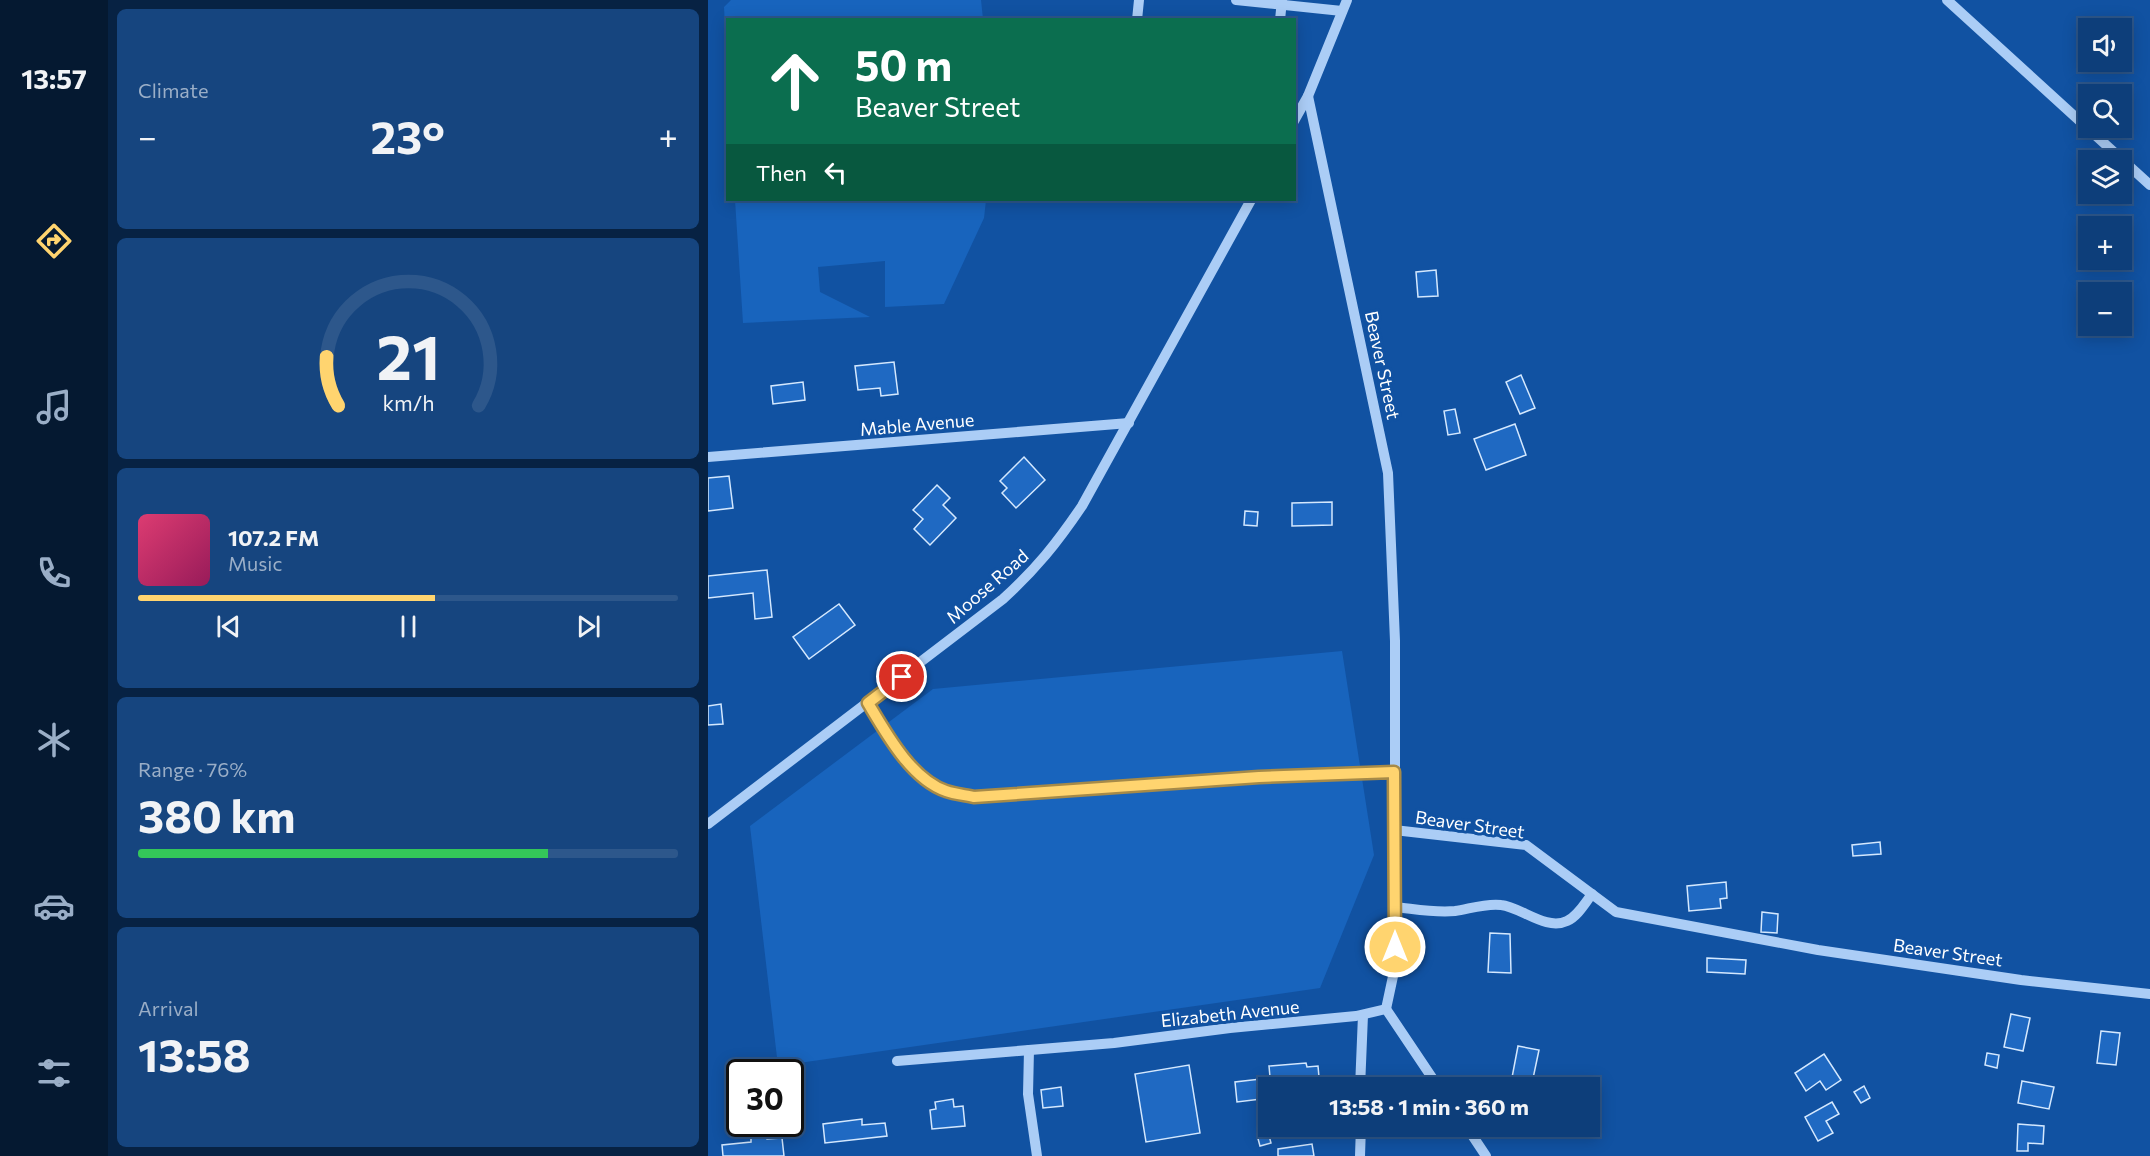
<!DOCTYPE html>
<meta charset="utf-8">
<style>
:root{--surface:#0d3e7a;--page:#16457f;--text:#f1f3f6;--muted:#9aaec7;--line:#2d578b;--accent:#ffd46f}
body{margin:0;font-family:Commissioner,sans-serif;background:var(--page);color:var(--text);height:100vh;display:flex;flex-direction:column;font-size:22px;white-space:nowrap}
*{box-sizing:border-box;margin:0}
p{font-size:20px;color:var(--muted)}
.icon{flex:none;width:33px;height:33px;fill:none;stroke:currentColor;stroke-width:2;stroke-linecap:round;stroke-linejoin:round}
.map{position:relative;flex:1;overflow:hidden}
.sheet{display:flex;flex-direction:column;gap:9px;padding:9px;background:#072243;width:600px}
.sheet>*{flex:none}
.top-card{position:absolute;left:18px;top:18px;width:570px;height:183px;border-radius:0px;box-shadow:0 3px 15px #0003,0 0 0 2px var(--line);background:#0b6e4f;color:#fff;overflow:hidden}
.buttons{position:absolute;left:1370px;top:18px;display:grid;gap:12px}
.buttons a{display:grid;place-items:center;width:54px;height:54px;border-radius:0px;background:var(--surface);box-shadow:0 3px 15px #0003,0 0 0 2px var(--line);font-size:30px}
.speed{position:absolute;left:18px;top:1059px;display:flex;gap:12px;font-size:30px;font-weight:700;text-align:center}
.speed>*{display:grid;place-content:center;width:78px;height:78px;border-radius:50%;background:var(--surface);box-shadow:0 3px 15px #0003,0 0 0 2px var(--line);line-height:1}
.speed .limit{border:3px solid #111;border-radius:9px;background:#fff;color:#111}
.pin{position:absolute;display:grid;place-items:center;width:51px;height:51px;color:#fff;margin:-26px;border:3px solid #fff;border-radius:50%;box-shadow:0 2px 6px #0007}
.me{position:absolute;width:66px;margin:-33px;rotate:0deg;stroke-linejoin:round;filter:drop-shadow(0 0 4px #0008)}
.turn{display:flex;align-items:center;gap:21px;height:126px;padding:0 30px;font-size:27px}
.turn .icon{width:78px;height:78px;stroke-width:2.5}
.turn b{display:block;font-size:42px;line-height:51px}
.then{display:flex;align-items:center;height:57px;padding:0 30px;background:#0003;gap:12px;font-size:22px}
.big{font-size:45px;font-weight:700;line-height:1.1}
.sheet .card{flex:1;display:flex;flex-direction:column;justify-content:center;gap:9px;min-width:0;padding:0 21px;border-radius:9px;background:var(--page)}
.sheet .dial{align-items:center;gap:0}
.dial svg{height:156px;overflow:visible;fill:none;stroke:var(--line);stroke-width:7;stroke-linecap:round;text-anchor:middle}
.dial text{fill:var(--text);stroke:none}
.song{display:flex;align-items:center;gap:18px}
.cover{width:72px;height:72px;border-radius:9px;background:linear-gradient(135deg,hsl(340 70% 55%),hsl(330 70% 35%))}
.played{height:6px;border-radius:3px;background:linear-gradient(90deg,var(--accent) 55%,var(--line) 55%)}
.keys{display:flex;justify-content:space-around;direction:ltr}
.heat{display:flex;justify-content:space-between;align-items:center;font-size:33px;direction:ltr}
.charge{height:9px;border-radius:4px;background:linear-gradient(90deg,#34c759 76%,var(--line) 0)}
.trip{position:absolute;left:550px;top:1077px;width:342px;height:60px;border-radius:0px;background:var(--surface);box-shadow:0 3px 15px #0003,0 0 0 2px var(--line);font-weight:700;line-height:60px;text-align:center}
main{display:flex;flex:1;min-height:0}
.tab-bar{display:flex;flex-direction:column;width:108px;justify-content:space-around;align-items:center;background:#051931;color:var(--muted)}
.tab-bar .icon{width:42px;height:42px}
.tab-bar .selected{color:var(--accent)}
.tab-bar b{font-size:27px;color:var(--text)}
.map>svg:first-child{display:block}
.green{fill:#1864bd}
.building{fill:#1f69c2;stroke:#d4e8fe;stroke-width:1.5}
.lines{fill:none;stroke-linecap:round;stroke-linejoin:round}
.minor{stroke:#abcdf6;stroke-width:10}
.route-casing{stroke:#a68a48;stroke-width:15}
.route{stroke:#ffd46f;stroke-width:10}
.labels{text-anchor:middle;dominant-baseline:central;stroke-width:6;stroke-linejoin:round;paint-order:stroke}
.street-label{font-size:18px;fill:#fff;stroke:#1152a2}
</style>
<main>
<nav class="tab-bar">
<b>13:57</b>
<svg class="icon selected" aria-label="directions" viewBox="0 0 24 24"><path d="M12 3l9 9-9 9-9-9zM9 14v-3h6M13 9l2 2-2 2"/></svg>
<svg class="icon" aria-label="music" viewBox="0 0 24 24"><path d="M9 18V5l10-2v13"/><circle cx="6" cy="18" r="3"/><circle cx="16" cy="16" r="3"/></svg>
<svg class="icon" aria-label="phone" viewBox="0 0 24 24"><path d="M5 4h4l2 5-3 2q2 4 5 5l2-3 5 2v4C11 20 4 13 5 4z"/></svg>
<svg class="icon" aria-label="climate" viewBox="0 0 24 24"><path d="M12 3v18M4 7l16 10M4 17L20 7"/></svg>
<svg class="icon" aria-label="car" viewBox="0 0 24 24"><path d="M5 17H2v-5l4-1 3-4h7l3 4 3 1v5h-3M9 17h6M6 11h13"/><circle cx="7" cy="17" r="2"/><circle cx="17" cy="17" r="2"/></svg>
<svg class="icon" aria-label="filters" viewBox="0 0 24 24"><path d="M4 7h16M4 17h16"/><circle cx="9" cy="7" r="2"/><circle cx="15" cy="17" r="2"/></svg>
</nav>
<section class="sheet">
<div class="card"><p>Climate</p>
<div class="heat"><a>−</a><b class="big">23°</b><a>+</a></div>
</div>
<div class="card dial"><svg viewBox="0 0 100 80">
<path d="M14 69A42 42 0 1 1 86 69"/>
<path d="M14 69A42 42 0 0 1 8 44" stroke="#ffd46f"/>
<text x="50" y="56" font-size="32" font-weight="700">21</text>
<text x="50" y="72" font-size="11">km/h</text>
</svg></div>
<div class="card">
<div class="song"><i class="cover"></i><div><b>107.2 FM</b><p>Music</p></div></div>
<div class="played"></div>
<div class="keys"><svg class="icon" aria-label="previous" viewBox="0 0 24 24"><path d="M18 5L8 12l10 7zM5 5v14"/></svg><svg class="icon" aria-label="pause" viewBox="0 0 24 24"><path d="M8 5v14M16 5v14"/></svg><svg class="icon" aria-label="next" viewBox="0 0 24 24"><path d="M6 5l10 7-10 7zM19 5v14"/></svg></div>
</div>
<div class="card"><p>Range · 76%</p><b class="big">380 km</b><div class="charge"></div></div>
<div class="card"><p>Arrival</p><b class="big">13:58</b></div>
</section>
<div class="map">
<svg width="1442" height="1156" viewBox="0 0 1442 1156">
<rect width="100%" height="100%" fill="#1152a2"/>
<!-- green -->
<g class="green">
<path d="M 23,0 L 273,0 L 275,19 L 20,20 L 19,65 L 16,7 Z"/>
<path d="M 27,200 L 278,200 L 276,218 L 236,304 L 177,307 L 177,261 L 110,267 L 112,292 L 162,317 L 35,323 Z"/>
<path d="M 634,651 L 666,855 L 612,988 L 70,1066 L 42,826 L 225,689 Z"/>
</g>
<!-- building -->
<g class="building">
<path d="M 728,270 L 730,296 L 710,297 L 708,272 Z"/>
<path d="M 186,362 L 190,394 L 173,396 L 172,388 L 150,390 L 147,366 Z"/>
<path d="M 813,375 L 827,408 L 812,414 L 798,382 Z"/>
<path d="M 95,382 L 97,400 L 65,404 L 63,386 Z"/>
<path d="M 747,409 L 752,433 L 740,435 L 736,411 Z"/>
<path d="M 807,424 L 818,455 L 778,470 L 766,439 Z"/>
<path d="M 316,457 L 337,480 L 308,508 L 294,493 L 299,488 L 292,481 Z"/>
<path d="M 21,476 L 25,508 L 0,511 L 0,478 Z"/>
<path d="M 229,485 L 242,498 L 235,505 L 248,518 L 222,545 L 206,529 L 215,519 L 205,510 Z"/>
<path d="M 624,502 L 624,525 L 584,526 L 584,503 Z"/>
<path d="M 537,511 L 550,512 L 549,526 L 536,525 Z"/>
<path d="M 59,570 L 64,617 L 47,619 L 45,593 L 0,598 L 0,576 Z"/>
<path d="M 131,604 L 147,625 L 101,659 L 85,637 Z"/>
<path d="M 13,704 L 15,724 L 0,725 L 0,706 Z"/>
<path d="M 1172,842 L 1173,854 L 1145,856 L 1144,845 Z"/>
<path d="M 1018,882 L 1019,898 L 1012,899 L 1013,908 L 981,911 L 979,886 Z"/>
<path d="M 1054,912 L 1070,914 L 1069,933 L 1053,932 Z"/>
<path d="M 782,933 L 802,934 L 803,973 L 780,972 Z"/>
<path d="M 999,958 L 1038,960 L 1037,974 L 999,972 Z"/>
<path d="M 1303,1014 L 1322,1018 L 1315,1051 L 1296,1047 Z"/>
<path d="M 1393,1031 L 1412,1033 L 1408,1065 L 1389,1063 Z"/>
<path d="M 810,1046 L 831,1050 L 823,1088 L 802,1088 Z"/>
<path d="M 1279,1053 L 1291,1055 L 1289,1068 L 1277,1065 Z"/>
<path d="M 1116,1054 L 1133,1080 L 1118,1090 L 1112,1081 L 1098,1091 L 1087,1073 Z"/>
<path d="M 598,1063 L 599,1067 L 610,1066 L 612,1088 L 563,1088 L 561,1066 Z"/>
<path d="M 481,1065 L 492,1133 L 438,1142 L 427,1074 Z"/>
<path d="M 561,1078 L 561,1098 L 529,1102 L 527,1082 Z"/>
<path d="M 1314,1081 L 1346,1087 L 1341,1109 L 1310,1103 Z"/>
<path d="M 1156,1086 L 1162,1098 L 1153,1103 L 1146,1092 Z"/>
<path d="M 353,1087 L 355,1106 L 335,1108 L 333,1090 Z"/>
<path d="M 245,1099 L 246,1107 L 255,1106 L 257,1126 L 224,1129 L 222,1110 L 228,1109 L 227,1102 Z"/>
<path d="M 1124,1102 L 1131,1114 L 1118,1121 L 1125,1133 L 1110,1141 L 1097,1117 Z"/>
<path d="M 154,1119 L 154,1125 L 177,1123 L 179,1136 L 117,1143 L 115,1124 Z"/>
<path d="M 1310,1124 L 1336,1126 L 1335,1144 L 1320,1143 L 1320,1151 L 1309,1151 Z"/>
<path d="M 560,1132 L 563,1143 L 552,1146 L 549,1135 Z"/>
<path d="M 58,1136 L 59,1139 L 74,1138 L 76,1156 L 15,1156 L 14,1145 L 43,1142 L 43,1137 Z"/>
<path d="M 604,1144 L 606,1156 L 570,1156 L 570,1149 Z"/>
</g>
<g class="lines">
<!-- minor -->
<g class="minor">
<path d="M 528,0 L 634,11"/>
<path d="M 1239,0 L 1442,185"/>
<path d="M 429,20 L 431,0"/>
<path d="M 572,20 L 574,0"/>
<path d="M 600,96 L 680,473 L 687,641 L 687,967 L 678,1009"/>
<path d="M 586,121 L 600,96 L 639,0"/>
<path d="M 0,457 L 421,423"/>
<path d="M 160,703 C 178,732 204,780 239,791 C 247,794 257,795 266,797 L 551,777 L 686,772"/>
<path d="M 0,824 L 295,599 C 328,569 349,543 374,506 L 543,200"/>
<path d="M 686,830 L 818,845 L 908,912 L 1110,950 L 1313,980 L 1442,994"/>
<path d="M 687,907 C 707,909 726,913 747,911 C 761,909 778,903 793,905 C 813,907 838,931 859,921 C 870,916 877,903 884,894"/>
<path d="M 678,1009 L 731,1088"/>
<path d="M 321,1050 L 320,1094 L 329,1156"/>
<path d="M 189,1061 L 406,1043 L 522,1028 L 648,1016 L 678,1009"/>
<path d="M 652,1088 L 655,1015"/>
<path d="M 758,1126 L 778,1156"/>
<path d="M 652,1156 L 653,1126"/>
</g>
</g>
<g class="lines">
<defs>
<path id="route" d="M 194,677 L 160,703 C 178,733 203,779 238,791 C 246,794 257,795 266,797 L 551,777 L 686,772 L 687,947"/>
</defs>
<!-- route casing -->
<use href="#route" class="route-casing"/>
<!-- route -->
<use href="#route" class="route"/>
</g>
<g class="labels">
<!-- street labels -->
<g class="street-label">
<text transform="translate(675 365) rotate(78)">Beaver Street</text>
<text transform="translate(209 424) rotate(-5)">Mable Avenue</text>
<text transform="translate(279 586) rotate(-41)">Moose Road</text>
<text transform="translate(762 824) rotate(8)">Beaver Street</text>
<text transform="translate(1240 952) rotate(8)">Beaver Street</text>
<text transform="translate(522 1013) rotate(-6)">Elizabeth Avenue</text>
</g>
</g>
</svg>
<div class="buttons">
<a><svg class="icon" aria-label="sound" viewBox="0 0 24 24"><path d="M4 9h4l5-4v14l-5-4H4zM17 9q2 3 0 6"/></svg></a>
<a><svg class="icon" aria-label="search" viewBox="0 0 24 24"><circle cx="10" cy="10" r="6"/><path d="M15 15l6 6"/></svg></a>
<a><svg class="icon" aria-label="layers" viewBox="0 0 24 24"><path d="M12 4l9 5-9 5-9-5zM3 14l9 5 9-5"/></svg></a>
<a>+</a>
<a>−</a>
</div>
<div class="speed"><div class="limit">30</div></div>
<div class="pin" style="left:194px;top:677px;background:#d93025"><svg class="icon" aria-label="arrive" viewBox="0 0 24 24"><path d="M6 21V4h12l-3 4 3 4H6"/></svg></div>
<svg class="me" style="left:687px;top:947px" viewBox="-20 -20 40 40"><circle r="17" fill="#ffd46f" stroke="#fff" stroke-width="3"/><path d="M0-11L8 9 0 5-8 9z" fill="#fff"/></svg>
<div class="trip">13:58 · 1 min · 360 m</div>
<div class="top-card">
<div class="turn"><svg class="icon" aria-label="ahead" viewBox="0 0 24 24"><path d="M12 20V5M6 11l6-6 6 6"/></svg><div><b>50 m</b>Beaver Street</div></div>
<div class="then">Then<svg class="icon" aria-label="left" viewBox="0 0 24 24"><path d="M17 20v-9H6M10 6l-5 5 5 5"/></svg></div>
</div>
</div>
</main>
